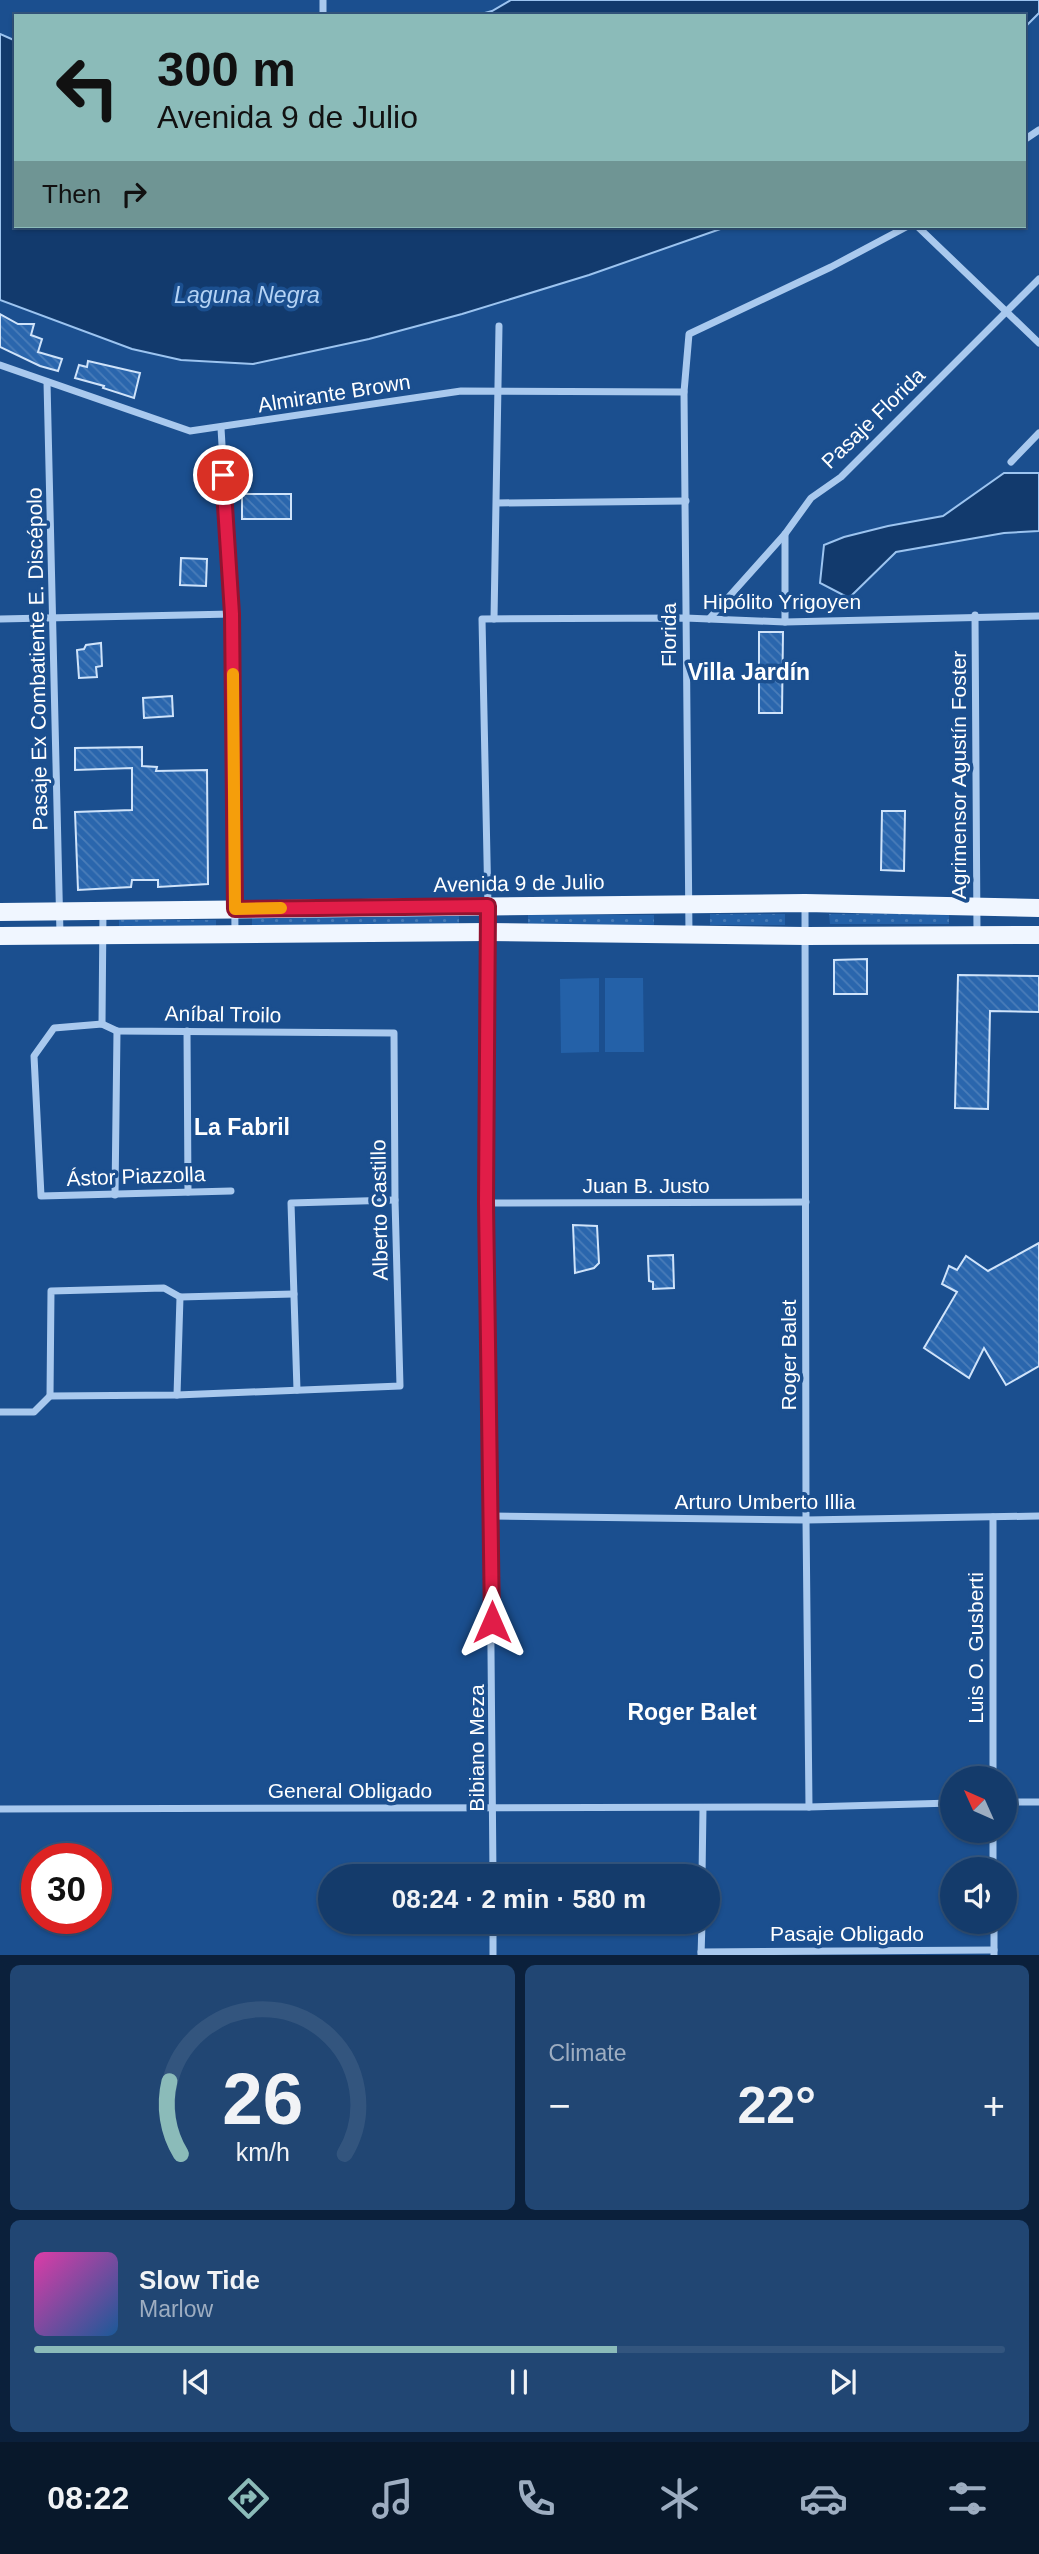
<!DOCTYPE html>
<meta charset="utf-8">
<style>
:root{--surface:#143b6b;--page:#214673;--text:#f1f3f6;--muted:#9dadc1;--line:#33557e;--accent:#8bbbb9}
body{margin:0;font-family:Helvetica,sans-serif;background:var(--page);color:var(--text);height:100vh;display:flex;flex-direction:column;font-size:26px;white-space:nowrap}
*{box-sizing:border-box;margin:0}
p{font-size:23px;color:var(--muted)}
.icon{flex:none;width:38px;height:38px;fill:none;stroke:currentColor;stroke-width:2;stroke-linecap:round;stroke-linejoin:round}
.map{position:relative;height:1955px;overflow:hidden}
.drawer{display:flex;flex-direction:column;gap:10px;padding:10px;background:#0b203b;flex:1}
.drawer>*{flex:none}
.top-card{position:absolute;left:14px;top:14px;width:1012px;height:214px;border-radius:0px;box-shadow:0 2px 5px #0004,0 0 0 2px var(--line);background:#8bbbb9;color:#111;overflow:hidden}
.needle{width:46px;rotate:315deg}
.tools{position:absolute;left:940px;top:1766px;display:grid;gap:14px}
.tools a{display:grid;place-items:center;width:77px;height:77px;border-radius:50%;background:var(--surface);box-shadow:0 2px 5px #0004,0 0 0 2px var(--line);font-size:35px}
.speed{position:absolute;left:21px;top:1843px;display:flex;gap:14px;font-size:35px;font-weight:700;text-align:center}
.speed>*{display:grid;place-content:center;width:91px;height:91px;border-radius:50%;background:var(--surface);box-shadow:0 2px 5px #0004,0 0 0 2px var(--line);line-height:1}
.speed .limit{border:10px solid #d22;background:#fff;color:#111}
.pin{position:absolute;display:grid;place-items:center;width:60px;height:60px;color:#fff;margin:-30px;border:4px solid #fff;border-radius:50%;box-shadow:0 2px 7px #0007}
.me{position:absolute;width:77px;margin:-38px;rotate:0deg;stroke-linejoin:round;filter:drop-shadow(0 0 5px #0008)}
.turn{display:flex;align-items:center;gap:24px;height:147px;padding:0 28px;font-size:32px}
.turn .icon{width:91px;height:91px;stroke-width:2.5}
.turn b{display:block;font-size:49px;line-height:60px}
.then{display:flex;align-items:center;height:66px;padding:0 28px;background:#0003;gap:14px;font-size:26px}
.big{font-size:52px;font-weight:700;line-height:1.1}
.drawer .tile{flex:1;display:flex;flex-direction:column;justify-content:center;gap:10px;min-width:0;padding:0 24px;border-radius:10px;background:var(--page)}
.drawer .dial{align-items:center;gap:0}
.dial svg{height:182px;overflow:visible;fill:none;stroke:var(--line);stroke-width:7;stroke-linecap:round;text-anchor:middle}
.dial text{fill:var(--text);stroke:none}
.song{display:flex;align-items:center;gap:21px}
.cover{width:84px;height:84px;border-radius:10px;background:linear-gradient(135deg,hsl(320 70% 55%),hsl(210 70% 35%))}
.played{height:7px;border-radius:4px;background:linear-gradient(90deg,var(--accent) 60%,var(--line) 60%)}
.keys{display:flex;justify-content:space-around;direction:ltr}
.heat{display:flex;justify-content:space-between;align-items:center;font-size:38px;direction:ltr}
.drawer .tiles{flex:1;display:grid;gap:10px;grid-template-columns:1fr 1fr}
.tile:last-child{grid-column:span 2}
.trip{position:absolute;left:318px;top:1864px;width:402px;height:70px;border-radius:35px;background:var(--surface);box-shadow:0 2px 5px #0004,0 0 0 2px var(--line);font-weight:700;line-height:70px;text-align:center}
.dock{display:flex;height:112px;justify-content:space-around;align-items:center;background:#08182b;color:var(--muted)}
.dock .icon{width:49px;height:49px}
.dock .selected{color:var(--accent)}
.dock b{font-size:32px;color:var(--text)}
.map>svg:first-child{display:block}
.grass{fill:url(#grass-dots)}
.park{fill:#2461a8}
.water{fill:#123a6d;stroke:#9cc4f0;stroke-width:2}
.building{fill:url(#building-back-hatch);stroke:#cfe3fa;stroke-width:2}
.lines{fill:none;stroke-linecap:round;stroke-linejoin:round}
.street{stroke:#a9c9ee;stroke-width:7}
.primary{stroke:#f0f6ff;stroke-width:18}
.route-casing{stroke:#92132f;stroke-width:18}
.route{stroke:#e11d48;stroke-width:12}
.slow{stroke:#f59e0b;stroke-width:12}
.labels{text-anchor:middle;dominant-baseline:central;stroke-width:7;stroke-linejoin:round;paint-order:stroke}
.street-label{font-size:21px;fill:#fff;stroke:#1b4f8f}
.water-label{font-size:23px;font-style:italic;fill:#b5d3f5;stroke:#1b4f8f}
.neighbourhood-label{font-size:23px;font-weight:bold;fill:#fff;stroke:#1b4f8f}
</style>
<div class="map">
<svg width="1039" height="1956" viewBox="0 0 1039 1956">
<defs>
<pattern id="grass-dots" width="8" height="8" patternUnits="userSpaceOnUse" patternTransform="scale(1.75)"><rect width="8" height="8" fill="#2461a8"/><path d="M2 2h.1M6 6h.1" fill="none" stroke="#4579b5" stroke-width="1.8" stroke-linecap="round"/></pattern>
<pattern id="building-back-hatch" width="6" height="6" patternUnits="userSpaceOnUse" patternTransform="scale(1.75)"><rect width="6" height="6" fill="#2a66ad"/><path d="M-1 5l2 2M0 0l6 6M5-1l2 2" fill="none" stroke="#4a7db9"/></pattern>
</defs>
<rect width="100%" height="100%" fill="#1b4f8f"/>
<!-- grass -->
<g class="grass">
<path d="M 949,913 L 949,924 L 830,924 L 829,914 Z"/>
<rect x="710" y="914" width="75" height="11"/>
<path d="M 459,915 L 459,926 L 252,927 L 252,916 Z"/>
<path d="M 528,915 L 654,915 L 654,925 L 528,926 Z"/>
<path d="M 119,920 L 216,920 L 216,927 L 119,928 Z"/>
</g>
<!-- park -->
<g class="park">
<path d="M 599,978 L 599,1052 L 561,1053 L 560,979 Z"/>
<path d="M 605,978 L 643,978 L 644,1052 L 605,1052 Z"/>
</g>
<!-- water -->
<g class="water">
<path d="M 511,0 L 1039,0 L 1039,13 L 1024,28 L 1024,16 L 474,16 L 492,11 Z"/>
<path d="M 0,34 L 16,41 L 16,226 L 729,226 L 589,275 L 462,314 L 369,339 L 253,364 L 181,360 L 132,349 L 0,300 Z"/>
<path d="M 1004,473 L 1039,473 L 1039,531 L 1004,533 L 896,552 L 849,598 L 820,583 L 824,545 L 844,537 L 888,526 L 943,516 Z"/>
</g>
<!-- building -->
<g class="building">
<path d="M 0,314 L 18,324 L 34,324 L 31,335 L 42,339 L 38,352 L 62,359 L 58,371 L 40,366 L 0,347 Z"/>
<path d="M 88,361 L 140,373 L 134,398 L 103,388 L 104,386 L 75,378 L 79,365 L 87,367 Z"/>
<rect x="242" y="494" width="49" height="25"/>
<path d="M 181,558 L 207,559 L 206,586 L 180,585 Z"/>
<path d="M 759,632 L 783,632 L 782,713 L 759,713 Z"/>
<path d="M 101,643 L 102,666 L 96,667 L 97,677 L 79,678 L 77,650 L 84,649 L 86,645 Z"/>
<path d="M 172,696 L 173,716 L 144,718 L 143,698 Z"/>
<path d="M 142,747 L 142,766 L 157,767 L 156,771 L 207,770 L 208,884 L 158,887 L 158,880 L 132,880 L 131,887 L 78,890 L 75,812 L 132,810 L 132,768 L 75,770 L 75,748 Z"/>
<path d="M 882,811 L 905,811 L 904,871 L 881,870 Z"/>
<path d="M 867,959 L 867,994 L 834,994 L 834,960 Z"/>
<path d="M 958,975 L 1039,976 L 1039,1012 L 990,1011 L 988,1109 L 955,1108 Z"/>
<path d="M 573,1225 L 597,1226 L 599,1263 L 594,1268 L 575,1273 Z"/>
<path d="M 1039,1243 L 1039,1366 L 1006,1385 L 984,1348 L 969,1378 L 924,1348 L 957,1292 L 942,1284 L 949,1266 L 957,1270 L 966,1256 L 988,1271 Z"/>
<path d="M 673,1255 L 674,1288 L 653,1289 L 653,1282 L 649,1281 L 648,1256 Z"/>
</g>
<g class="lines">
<!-- street -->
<g class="street">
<path d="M 323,16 L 323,0"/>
<path d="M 1024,140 L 1039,130"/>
<path d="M 917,226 L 1039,343"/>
<path d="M 0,365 L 190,431 L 461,391 L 684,392"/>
<path d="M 47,382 L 60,934"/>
<path d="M 221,428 L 232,614 L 235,933"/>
<path d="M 1011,462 L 1039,433"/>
<path d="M 497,503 L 686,501"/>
<path d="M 785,534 L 785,622"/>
<path d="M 975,615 L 977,934"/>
<path d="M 0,619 L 232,614"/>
<path d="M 494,619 L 499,326"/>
<path d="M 709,619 L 785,534 L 811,498 L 841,477 L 1039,279"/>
<path d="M 805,903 L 806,1520 L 809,1807"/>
<path d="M 689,934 L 684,392 L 689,334 L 831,267 L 908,226"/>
<path d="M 102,1024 L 103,911"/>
<path d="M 187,1031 L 188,1192"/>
<path d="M 115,1195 L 117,1031"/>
<path d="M 487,1203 L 806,1202"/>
<path d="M 297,1390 L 291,1203 L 395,1200"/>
<path d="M 177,1395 L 180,1297"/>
<path d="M 50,1396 L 51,1291 L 164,1288 L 180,1297 L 294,1294"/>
<path d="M 0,1412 L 34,1412 L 50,1396 L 177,1395 L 400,1386 L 395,1200 L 394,1033 L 117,1031 L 102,1024 L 54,1028 L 34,1056 L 41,1196 L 231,1191"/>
<path d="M 491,1516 L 806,1520 L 1039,1516"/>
<path d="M 993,1778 L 993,1517"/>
<path d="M 1004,1802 L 1039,1802"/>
<path d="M 0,1809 L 809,1807 L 952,1803"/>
<path d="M 993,1830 L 993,1869"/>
<path d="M 493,1876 L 487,1203 L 488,906 L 482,619 L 685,618 L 785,622 L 1039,616"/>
<path d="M 702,1876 L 703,1808"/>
<path d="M 994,1922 L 994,1956"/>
<path d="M 701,1952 L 994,1950"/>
<path d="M 493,1956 L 493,1922"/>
<path d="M 701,1956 L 702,1922"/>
</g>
<!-- primary -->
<g class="primary">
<path d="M 0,912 L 805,903 L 1039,908"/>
<path d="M 0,936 L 487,932 L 806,936 L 1039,935"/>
</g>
</g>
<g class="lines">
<defs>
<path id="route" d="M 223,475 L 232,614 L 235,909 L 488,906 L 486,1203 L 492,1622"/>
</defs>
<!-- route casing -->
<use href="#route" class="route-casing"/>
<!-- route -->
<use href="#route" class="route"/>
<!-- slow -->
<path class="slow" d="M 233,674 L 235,909 L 281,908"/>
</g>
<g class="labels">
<!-- street labels -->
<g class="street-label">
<text transform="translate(334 393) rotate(-9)">Almirante Brown</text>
<text transform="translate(873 418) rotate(-44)">Pasaje Florida</text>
<text x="782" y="601">Hipólito Yrigoyen</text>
<text transform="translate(668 635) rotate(-90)">Florida</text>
<text transform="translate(37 659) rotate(-91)">Pasaje Ex Combatiente E. Discépolo</text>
<text transform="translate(958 775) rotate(-90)">Agrimensor Agustín Foster</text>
<text transform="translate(519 883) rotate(-1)">Avenida 9 de Julio</text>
<text transform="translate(223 1014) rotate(1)">Aníbal Troilo</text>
<text transform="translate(136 1176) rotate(-2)">Ástor Piazzolla</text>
<text x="646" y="1185">Juan B. Justo</text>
<text transform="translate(379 1210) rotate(-91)">Alberto Castillo</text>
<text transform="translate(788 1355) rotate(-90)">Roger Balet</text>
<text x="765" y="1501">Arturo Umberto Illia</text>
<text transform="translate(975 1648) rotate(-90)">Luis O. Gusberti</text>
<text transform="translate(476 1748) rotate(-90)">Bibiano Meza</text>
<text x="350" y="1790">General Obligado</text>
<text x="847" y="1933">Pasaje Obligado</text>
</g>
<!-- water labels -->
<g class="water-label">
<text x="247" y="295">Laguna Negra</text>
</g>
<!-- neighbourhood labels -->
<g class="neighbourhood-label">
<text x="749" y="672">Villa Jardín</text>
<text x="242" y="1127">La Fabril</text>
<text x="692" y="1712">Roger Balet</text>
</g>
</g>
</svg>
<div class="tools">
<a><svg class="needle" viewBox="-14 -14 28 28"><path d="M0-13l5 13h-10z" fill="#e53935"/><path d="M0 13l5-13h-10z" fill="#9dadc1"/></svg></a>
<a><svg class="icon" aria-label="sound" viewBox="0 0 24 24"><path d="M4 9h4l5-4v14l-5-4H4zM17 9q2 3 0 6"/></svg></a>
</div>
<div class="speed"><div class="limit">30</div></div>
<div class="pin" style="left:223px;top:475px;background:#d93025"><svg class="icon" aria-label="arrive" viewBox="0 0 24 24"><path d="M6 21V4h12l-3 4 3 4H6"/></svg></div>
<svg class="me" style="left:492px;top:1622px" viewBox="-20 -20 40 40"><path d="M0-17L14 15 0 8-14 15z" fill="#e11d48" stroke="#fff" stroke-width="4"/></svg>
<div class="trip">08:24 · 2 min · 580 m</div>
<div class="top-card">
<div class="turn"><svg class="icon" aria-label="left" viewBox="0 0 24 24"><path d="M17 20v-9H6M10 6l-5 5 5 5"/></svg><div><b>300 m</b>Avenida 9 de Julio</div></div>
<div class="then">Then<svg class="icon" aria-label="right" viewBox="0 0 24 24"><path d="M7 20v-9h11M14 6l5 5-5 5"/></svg></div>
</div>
</div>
<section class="drawer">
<div class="tiles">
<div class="tile dial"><svg viewBox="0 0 100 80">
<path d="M14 69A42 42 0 1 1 86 69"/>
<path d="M14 69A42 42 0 0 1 9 37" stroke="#8bbbb9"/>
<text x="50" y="56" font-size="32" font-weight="700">26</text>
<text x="50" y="72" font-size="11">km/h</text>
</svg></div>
<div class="tile"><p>Climate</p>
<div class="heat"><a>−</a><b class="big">22°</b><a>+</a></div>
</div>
<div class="tile">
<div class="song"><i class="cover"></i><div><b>Slow Tide</b><p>Marlow</p></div></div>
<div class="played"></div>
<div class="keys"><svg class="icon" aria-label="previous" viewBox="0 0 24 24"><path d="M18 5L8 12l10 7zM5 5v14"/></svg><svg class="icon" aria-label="pause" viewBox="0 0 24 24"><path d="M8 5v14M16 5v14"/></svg><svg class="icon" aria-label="next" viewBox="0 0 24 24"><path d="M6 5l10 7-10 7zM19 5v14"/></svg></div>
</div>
</div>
</section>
<nav class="dock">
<b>08:22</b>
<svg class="icon selected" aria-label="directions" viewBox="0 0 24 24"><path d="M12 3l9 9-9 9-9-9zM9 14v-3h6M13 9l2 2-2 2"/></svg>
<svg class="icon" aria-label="music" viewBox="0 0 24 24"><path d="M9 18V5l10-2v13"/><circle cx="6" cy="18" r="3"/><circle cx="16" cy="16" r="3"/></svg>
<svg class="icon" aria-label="phone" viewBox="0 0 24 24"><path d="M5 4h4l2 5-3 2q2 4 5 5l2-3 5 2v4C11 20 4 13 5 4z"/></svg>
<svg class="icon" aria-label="climate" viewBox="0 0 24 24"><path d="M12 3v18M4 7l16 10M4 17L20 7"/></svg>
<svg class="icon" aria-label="car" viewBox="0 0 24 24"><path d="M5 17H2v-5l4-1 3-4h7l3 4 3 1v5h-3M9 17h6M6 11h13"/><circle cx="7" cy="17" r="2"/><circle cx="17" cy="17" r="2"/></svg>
<svg class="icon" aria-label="filters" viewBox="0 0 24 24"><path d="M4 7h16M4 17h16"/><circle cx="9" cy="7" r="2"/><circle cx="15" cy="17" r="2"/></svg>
</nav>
